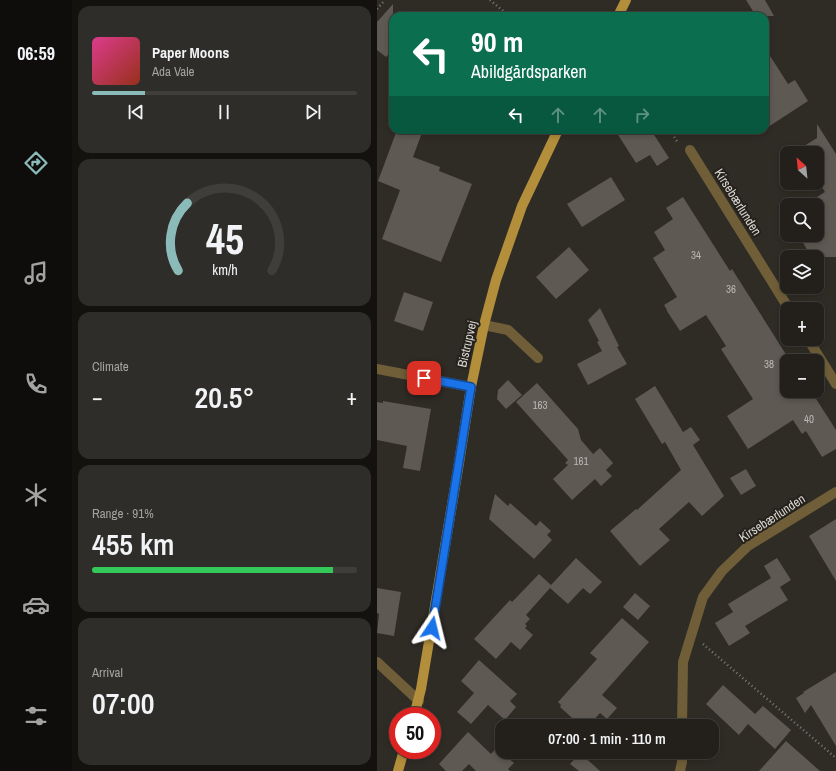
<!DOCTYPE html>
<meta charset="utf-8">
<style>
:root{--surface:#23201c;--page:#2f2d29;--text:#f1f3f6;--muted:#a3a3a3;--line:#403e3b;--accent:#8bbbb9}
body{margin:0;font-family:"Archivo Narrow",sans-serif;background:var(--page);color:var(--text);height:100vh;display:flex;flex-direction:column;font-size:15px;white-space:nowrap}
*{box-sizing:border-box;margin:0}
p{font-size:13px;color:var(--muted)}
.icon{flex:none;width:22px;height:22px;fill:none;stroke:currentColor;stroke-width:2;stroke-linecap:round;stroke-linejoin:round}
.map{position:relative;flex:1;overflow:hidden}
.sheet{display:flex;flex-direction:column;gap:6px;padding:6px;background:#13120f;width:305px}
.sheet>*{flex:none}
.banner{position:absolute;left:12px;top:12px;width:380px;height:122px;border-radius:12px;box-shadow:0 2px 6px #0003,0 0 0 1px var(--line);background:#0b6e4f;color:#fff;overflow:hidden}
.needle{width:26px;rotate:333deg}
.controls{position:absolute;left:403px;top:146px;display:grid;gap:8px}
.controls a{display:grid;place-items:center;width:44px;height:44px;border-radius:8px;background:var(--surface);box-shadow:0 2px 6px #0003,0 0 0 1px var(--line);font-size:20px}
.speed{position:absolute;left:12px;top:707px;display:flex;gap:8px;font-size:20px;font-weight:700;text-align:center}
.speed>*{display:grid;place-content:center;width:52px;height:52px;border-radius:50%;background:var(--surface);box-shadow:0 2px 6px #0003,0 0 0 1px var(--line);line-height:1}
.speed .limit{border:6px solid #d22;background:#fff;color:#111}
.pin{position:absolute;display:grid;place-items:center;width:34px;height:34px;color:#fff;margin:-17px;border-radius:8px;box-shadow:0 2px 6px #0006}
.me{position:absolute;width:44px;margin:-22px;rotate:10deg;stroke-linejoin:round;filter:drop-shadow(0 0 3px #0008)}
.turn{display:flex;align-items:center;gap:14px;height:84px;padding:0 16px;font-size:18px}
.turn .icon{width:52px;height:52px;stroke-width:2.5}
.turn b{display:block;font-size:28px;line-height:34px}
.lanes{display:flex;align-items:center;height:38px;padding:0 16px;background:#0003;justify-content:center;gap:20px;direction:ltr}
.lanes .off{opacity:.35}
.big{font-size:30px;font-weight:600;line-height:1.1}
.sheet .tile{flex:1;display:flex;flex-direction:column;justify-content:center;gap:6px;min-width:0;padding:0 14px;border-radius:12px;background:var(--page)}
.sheet .dial{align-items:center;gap:0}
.dial svg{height:104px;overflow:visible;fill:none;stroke:var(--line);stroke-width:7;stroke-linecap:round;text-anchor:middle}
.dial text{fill:var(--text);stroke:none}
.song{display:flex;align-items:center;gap:12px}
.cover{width:48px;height:48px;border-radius:6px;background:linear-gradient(135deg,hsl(330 70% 55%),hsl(10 70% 35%))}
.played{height:4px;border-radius:2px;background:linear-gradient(90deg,var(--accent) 20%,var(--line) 20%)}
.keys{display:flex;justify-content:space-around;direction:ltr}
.heat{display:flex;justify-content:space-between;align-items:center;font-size:22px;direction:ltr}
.charge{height:6px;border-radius:3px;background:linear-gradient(90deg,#34c759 91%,var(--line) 0)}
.trip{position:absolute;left:118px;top:719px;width:224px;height:40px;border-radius:12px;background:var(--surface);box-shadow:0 2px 6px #0003,0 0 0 1px var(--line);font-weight:600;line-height:40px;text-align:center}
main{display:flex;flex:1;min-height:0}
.dock{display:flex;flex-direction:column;width:72px;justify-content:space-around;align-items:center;background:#0e0d0b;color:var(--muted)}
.dock .icon{width:28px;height:28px}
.dock .active{color:var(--accent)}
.dock b{font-size:18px;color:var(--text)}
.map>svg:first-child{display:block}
.building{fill:#5e5952}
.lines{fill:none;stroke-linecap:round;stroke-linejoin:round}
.path{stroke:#7f7c77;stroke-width:2.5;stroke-dasharray:1 3;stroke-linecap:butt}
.minor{stroke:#6f5e38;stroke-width:10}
.major{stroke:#b38f3b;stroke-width:10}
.route-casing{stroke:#114b97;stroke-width:10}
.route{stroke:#1a73e8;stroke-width:7}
.labels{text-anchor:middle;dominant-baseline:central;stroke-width:4;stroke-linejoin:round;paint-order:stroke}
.number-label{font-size:11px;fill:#bab7b2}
.street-label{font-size:13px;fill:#d9d6d2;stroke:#25211b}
</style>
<main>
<nav class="dock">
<b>06:59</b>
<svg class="icon active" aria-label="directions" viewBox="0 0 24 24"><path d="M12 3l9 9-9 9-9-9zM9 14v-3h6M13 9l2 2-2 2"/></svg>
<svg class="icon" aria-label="music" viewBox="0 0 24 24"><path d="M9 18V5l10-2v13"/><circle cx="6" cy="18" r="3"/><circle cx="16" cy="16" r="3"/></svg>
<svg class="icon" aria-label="phone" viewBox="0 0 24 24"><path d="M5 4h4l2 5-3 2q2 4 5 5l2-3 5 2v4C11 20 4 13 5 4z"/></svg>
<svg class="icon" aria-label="climate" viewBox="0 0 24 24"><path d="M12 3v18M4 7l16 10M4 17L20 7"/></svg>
<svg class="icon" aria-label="car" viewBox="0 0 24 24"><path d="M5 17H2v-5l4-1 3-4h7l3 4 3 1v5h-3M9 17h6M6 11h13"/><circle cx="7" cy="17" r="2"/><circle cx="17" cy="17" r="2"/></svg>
<svg class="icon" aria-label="filters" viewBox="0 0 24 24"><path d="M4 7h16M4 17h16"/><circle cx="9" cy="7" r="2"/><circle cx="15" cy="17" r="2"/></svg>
</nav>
<section class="sheet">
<div class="tile">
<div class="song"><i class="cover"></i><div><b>Paper Moons</b><p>Ada Vale</p></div></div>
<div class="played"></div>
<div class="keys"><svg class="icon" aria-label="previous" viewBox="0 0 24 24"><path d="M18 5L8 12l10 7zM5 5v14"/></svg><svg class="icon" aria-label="pause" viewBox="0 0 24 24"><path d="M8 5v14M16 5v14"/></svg><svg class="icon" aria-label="next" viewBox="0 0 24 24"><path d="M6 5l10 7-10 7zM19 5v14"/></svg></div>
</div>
<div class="tile dial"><svg viewBox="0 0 100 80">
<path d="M14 69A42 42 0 1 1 86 69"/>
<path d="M14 69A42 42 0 0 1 21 17" stroke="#8bbbb9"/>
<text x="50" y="56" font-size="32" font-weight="700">45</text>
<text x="50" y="72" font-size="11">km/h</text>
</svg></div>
<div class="tile"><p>Climate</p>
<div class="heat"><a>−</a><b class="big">20.5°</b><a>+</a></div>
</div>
<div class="tile"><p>Range · 91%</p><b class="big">455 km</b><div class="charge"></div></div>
<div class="tile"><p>Arrival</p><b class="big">07:00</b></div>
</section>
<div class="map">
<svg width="459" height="771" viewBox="0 0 459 771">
<rect width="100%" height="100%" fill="#2f2b25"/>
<!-- building -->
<g class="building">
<path d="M 369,0 L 388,0 L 397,16 L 379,16 Z"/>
<path d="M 16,4 L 16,49 L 9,57 L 0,50 L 0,22 Z"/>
<path d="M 388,48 L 411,84 L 418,80 L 431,101 L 388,129 Z"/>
<path d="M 440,124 L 459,154 L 459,257 L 435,257 L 421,235 L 440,235 L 440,197 L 448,192 L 440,179 L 440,153 L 416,153 L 440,138 Z"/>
<path d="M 20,130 L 46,130 L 36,157 L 63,167 L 62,171 L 95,184 L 64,262 L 5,239 L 23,190 L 1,181 Z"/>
<path d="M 238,130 L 274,130 L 292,158 L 280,166 L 273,155 L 259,163 Z"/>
<path d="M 234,177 L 248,200 L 205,227 L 190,204 Z"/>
<path d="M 306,197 L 353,271 L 355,269 L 410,356 L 410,391 L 434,391 L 459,430 L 459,449 L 445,457 L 429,431 L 425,434 L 416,420 L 371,449 L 350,416 L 376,399 L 344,349 L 349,346 L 329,315 L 303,331 L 290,311 L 290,310 L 287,305 L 300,297 L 276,258 L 288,250 L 277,232 L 296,219 L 289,208 Z"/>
<path d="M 192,247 L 212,270 L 179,299 L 159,277 Z"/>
<path d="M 27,292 L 56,302 L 46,331 L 17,321 Z"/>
<path d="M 223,308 L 242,346 L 240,347 L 250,364 L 211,385 L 200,364 L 225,351 L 220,342 L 222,341 L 211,320 Z"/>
<path d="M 131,380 L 145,395 L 129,409 L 120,399 L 121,390 Z"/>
<path d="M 160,383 L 201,429 L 204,440 L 216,454 L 223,448 L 236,463 L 229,470 L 235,476 L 224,486 L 218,479 L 195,500 L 176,479 L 191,465 L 188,463 L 191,460 L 139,402 Z"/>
<path d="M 278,386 L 306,432 L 314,427 L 323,440 L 316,445 L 347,496 L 325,516 L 312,502 L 282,529 L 293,540 L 263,566 L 233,531 L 259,509 L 260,510 L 304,470 L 288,442 L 285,444 L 258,399 Z"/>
<path d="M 6,401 L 54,409 L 43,471 L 26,468 L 30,446 L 0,440 L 0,402 L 6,403 Z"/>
<path d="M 369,469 L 379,486 L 364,495 L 353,478 Z"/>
<path d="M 118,494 L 131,506 L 133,503 L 159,526 L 163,521 L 174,531 L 170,535 L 175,540 L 157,559 L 112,519 Z"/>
<path d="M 459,519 L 459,581 L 432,536 Z"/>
<path d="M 199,558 L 225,582 L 213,594 L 206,588 L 191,604 L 173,588 L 149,615 L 153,619 L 148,624 L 150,626 L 148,628 L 156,635 L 143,650 L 134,642 L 119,659 L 97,639 L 133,600 L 135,602 L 162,574 L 174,585 Z"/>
<path d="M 400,558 L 414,580 L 403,587 L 411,600 L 368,626 L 373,633 L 352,646 L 338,623 L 356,612 L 351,604 L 394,578 L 387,566 Z"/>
<path d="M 0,588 L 24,592 L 17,636 L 0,633 L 2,614 L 0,613 Z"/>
<path d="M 258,593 L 273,606 L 261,620 L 246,607 Z"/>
<path d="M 245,618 L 272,642 L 225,695 L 240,708 L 230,719 L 223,713 L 211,726 L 204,726 L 183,707 L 184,705 L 181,702 L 220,659 L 213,653 Z"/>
<path d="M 102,660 L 140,694 L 133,701 L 139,707 L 128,720 L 111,705 L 94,724 L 80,712 L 97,693 L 84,681 Z"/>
<path d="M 459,672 L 459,746 L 434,705 L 428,713 L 419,698 L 427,693 L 426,692 Z"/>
<path d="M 346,685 L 378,714 L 386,706 L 414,730 L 398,749 L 371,724 L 362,735 L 329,704 Z"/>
<path d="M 91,732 L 114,754 L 119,748 L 137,763 L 131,769 L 133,771 L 99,771 L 92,764 L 85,771 L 69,771 L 62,764 Z"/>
<path d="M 409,741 L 443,771 L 382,771 Z"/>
<path d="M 203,753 L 223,771 L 202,771 L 193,764 Z"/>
</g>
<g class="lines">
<!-- path -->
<g class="path">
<path d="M 113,0 L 132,16"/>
<path d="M 0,9 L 8,0"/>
<path d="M 293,130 L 301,143"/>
<path d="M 326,644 L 459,758"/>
</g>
<!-- minor -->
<g class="minor">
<path d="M 313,150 L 412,309"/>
<path d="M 107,325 L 131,330 L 161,358"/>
<path d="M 431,339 L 459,384"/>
<path d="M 0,369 L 94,387"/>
<path d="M 0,662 L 42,701"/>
<path d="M 305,726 L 306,662 L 326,597 L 345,571 L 371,546 L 459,492"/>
<path d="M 303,771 L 305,762 L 305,752"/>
</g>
<!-- major -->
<g class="major">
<path d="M 241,16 L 249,0"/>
<path d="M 37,716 L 44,689 L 82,463 L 94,387 L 107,325 L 119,280 L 145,206 L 181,130"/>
<path d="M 21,771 L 27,750"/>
</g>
</g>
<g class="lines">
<defs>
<path id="route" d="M 47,378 L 94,387 L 55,628"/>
</defs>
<!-- route casing -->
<use href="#route" class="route-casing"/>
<!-- route -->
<use href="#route" class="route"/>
</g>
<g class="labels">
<!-- number labels -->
<g class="number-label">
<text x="319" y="255">34</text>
<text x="354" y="289">36</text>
<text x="392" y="364">38</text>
<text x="163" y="405">163</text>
<text x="432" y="419">40</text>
<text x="204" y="461">161</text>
</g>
<!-- street labels -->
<g class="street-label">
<text transform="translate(361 202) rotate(58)">Kirsebærlunden</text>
<text transform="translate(90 344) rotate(-77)">Bistrupvej</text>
<text transform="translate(395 518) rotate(-33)">Kirsebærlunden</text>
</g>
</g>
</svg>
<div class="controls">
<a><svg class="needle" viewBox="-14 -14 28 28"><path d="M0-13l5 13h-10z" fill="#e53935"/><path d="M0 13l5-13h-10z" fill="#a3a3a3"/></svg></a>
<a><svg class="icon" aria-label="search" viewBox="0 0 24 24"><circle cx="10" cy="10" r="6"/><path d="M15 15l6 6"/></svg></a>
<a><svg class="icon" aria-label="layers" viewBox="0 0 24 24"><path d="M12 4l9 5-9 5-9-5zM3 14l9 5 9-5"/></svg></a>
<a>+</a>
<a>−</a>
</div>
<div class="speed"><div class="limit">50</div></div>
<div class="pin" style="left:47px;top:378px;background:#d93025"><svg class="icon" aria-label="arrive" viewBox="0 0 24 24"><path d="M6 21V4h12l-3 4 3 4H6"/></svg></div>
<svg class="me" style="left:55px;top:628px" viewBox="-20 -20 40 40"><path d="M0-17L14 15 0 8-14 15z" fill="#1a73e8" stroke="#fff" stroke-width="4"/></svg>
<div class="trip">07:00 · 1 min · 110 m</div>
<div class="banner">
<div class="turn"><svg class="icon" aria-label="left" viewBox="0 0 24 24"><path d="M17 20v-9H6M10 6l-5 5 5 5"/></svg><div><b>90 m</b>Abildgårdsparken</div></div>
<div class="lanes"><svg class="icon" aria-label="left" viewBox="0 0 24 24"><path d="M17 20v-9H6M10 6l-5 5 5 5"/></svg><svg class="icon off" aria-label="ahead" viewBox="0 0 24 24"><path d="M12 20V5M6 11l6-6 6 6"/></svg><svg class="icon off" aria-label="ahead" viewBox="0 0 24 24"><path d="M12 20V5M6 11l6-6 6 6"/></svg><svg class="icon off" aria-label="right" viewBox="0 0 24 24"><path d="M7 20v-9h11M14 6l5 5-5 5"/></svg></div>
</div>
</div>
</main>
